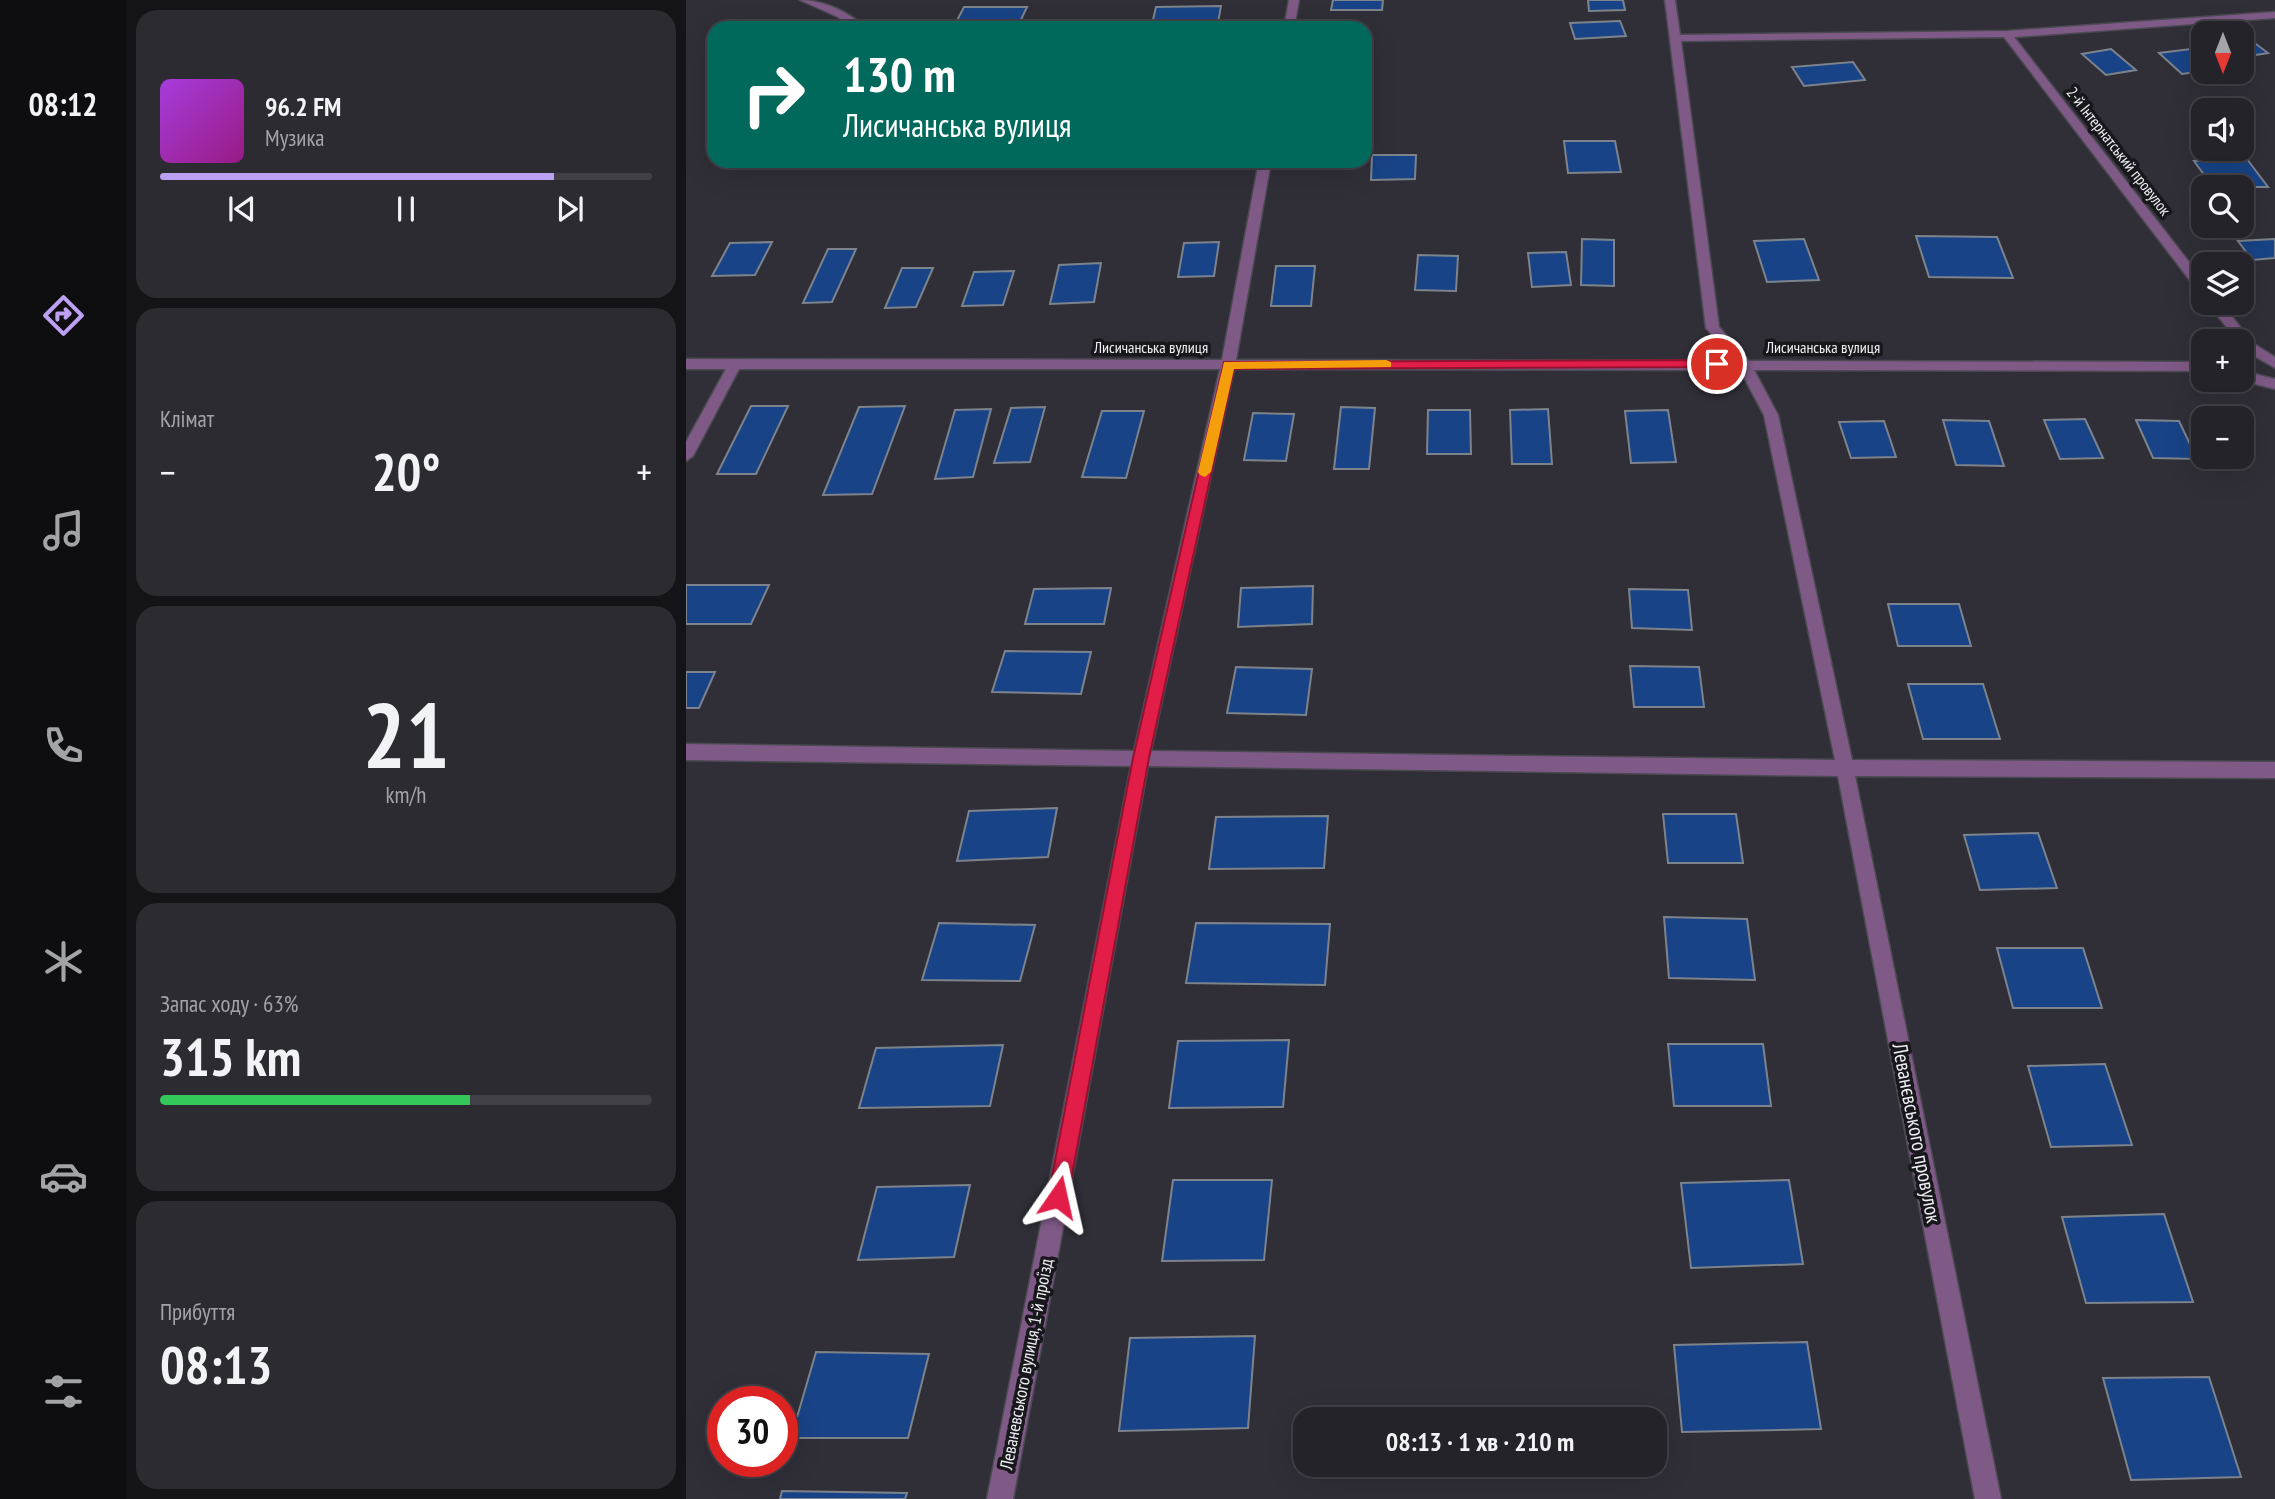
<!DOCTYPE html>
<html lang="uk">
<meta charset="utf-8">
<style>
:root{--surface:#24232a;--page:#2c2b32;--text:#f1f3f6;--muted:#a3a4a8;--line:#414047;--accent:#bca0f2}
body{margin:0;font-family:"PT Sans Narrow",sans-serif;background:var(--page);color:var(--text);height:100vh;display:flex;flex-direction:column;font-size:26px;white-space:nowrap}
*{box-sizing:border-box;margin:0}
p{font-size:23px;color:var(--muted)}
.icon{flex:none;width:38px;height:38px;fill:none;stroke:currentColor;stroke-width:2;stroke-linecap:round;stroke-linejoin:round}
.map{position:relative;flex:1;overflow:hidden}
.details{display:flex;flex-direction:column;gap:10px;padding:10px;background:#141317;width:560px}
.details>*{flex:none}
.guide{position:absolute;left:21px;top:21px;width:665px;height:147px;border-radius:21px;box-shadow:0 7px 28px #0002,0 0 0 2px var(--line);background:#00695c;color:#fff;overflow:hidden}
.needle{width:46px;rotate:180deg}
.tools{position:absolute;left:1505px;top:21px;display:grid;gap:14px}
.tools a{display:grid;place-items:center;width:63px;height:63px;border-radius:14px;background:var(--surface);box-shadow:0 7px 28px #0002,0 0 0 2px var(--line);font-size:35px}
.speed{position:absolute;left:21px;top:1386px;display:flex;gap:14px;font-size:35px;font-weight:700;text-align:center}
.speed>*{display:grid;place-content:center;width:91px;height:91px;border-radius:50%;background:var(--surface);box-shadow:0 7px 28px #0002,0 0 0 2px var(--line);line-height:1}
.speed .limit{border:10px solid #d22;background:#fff;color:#111}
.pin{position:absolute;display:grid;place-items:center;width:60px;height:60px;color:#fff;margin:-30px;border:4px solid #fff;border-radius:50%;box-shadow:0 2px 7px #0007}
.me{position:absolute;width:77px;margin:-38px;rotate:11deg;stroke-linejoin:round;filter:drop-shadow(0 0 5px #0008)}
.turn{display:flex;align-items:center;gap:24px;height:147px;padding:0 21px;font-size:32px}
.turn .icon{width:91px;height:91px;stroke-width:2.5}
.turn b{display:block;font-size:49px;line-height:60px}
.big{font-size:52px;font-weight:700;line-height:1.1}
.details .widget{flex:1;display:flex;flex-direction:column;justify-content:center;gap:10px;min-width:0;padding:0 24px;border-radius:21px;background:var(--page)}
.details .dial{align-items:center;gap:0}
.dial b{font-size:91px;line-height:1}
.song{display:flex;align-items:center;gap:21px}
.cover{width:84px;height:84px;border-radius:10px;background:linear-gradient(135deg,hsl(280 70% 55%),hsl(310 70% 35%))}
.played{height:7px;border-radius:4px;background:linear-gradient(90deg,var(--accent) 80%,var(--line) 80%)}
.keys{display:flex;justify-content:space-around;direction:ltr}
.heat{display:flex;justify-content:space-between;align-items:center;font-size:38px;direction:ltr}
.charge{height:10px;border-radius:5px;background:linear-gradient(90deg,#34c759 63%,var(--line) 0)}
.trip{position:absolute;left:607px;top:1407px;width:374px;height:70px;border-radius:21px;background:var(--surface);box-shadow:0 7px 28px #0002,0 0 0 2px var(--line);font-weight:700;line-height:70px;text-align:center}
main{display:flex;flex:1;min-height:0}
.tabs{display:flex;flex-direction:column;width:126px;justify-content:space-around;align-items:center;background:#0e0e11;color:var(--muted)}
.tabs .icon{width:49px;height:49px}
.tabs .active{color:var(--accent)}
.tabs b{font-size:32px;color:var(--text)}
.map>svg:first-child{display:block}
.building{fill:#184386;stroke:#7d838c;stroke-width:2}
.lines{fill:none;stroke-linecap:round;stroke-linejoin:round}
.minor-casing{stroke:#4b4a52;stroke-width:3}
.minor{fill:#7f5a87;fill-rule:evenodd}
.route{fill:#e11d48;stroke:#92132f;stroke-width:2}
.slow{fill:#f59e0b}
.labels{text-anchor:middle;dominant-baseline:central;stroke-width:7;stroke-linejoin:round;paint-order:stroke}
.far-street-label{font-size:16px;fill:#efeef4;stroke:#18181c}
.street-label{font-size:18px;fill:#efeef4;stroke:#18181c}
.near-street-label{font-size:21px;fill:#efeef4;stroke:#18181c}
</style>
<main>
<nav class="tabs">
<b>08:12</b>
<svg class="icon active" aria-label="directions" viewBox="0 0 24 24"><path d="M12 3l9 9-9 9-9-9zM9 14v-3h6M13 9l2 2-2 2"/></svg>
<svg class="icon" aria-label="music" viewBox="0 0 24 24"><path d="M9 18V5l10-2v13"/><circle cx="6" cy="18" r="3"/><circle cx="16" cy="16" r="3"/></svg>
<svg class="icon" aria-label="phone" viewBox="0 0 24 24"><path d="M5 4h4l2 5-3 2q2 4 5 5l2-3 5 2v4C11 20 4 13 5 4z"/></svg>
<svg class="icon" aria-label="climate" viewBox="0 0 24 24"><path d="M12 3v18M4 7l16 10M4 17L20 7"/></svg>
<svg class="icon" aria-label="car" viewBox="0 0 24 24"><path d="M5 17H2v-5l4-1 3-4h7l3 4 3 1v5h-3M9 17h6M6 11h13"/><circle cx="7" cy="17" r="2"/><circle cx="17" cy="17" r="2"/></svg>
<svg class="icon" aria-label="filters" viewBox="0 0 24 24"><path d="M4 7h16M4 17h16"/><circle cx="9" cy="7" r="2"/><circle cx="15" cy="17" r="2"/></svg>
</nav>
<section class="details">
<div class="widget">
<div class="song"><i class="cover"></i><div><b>96.2 FM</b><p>Музика</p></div></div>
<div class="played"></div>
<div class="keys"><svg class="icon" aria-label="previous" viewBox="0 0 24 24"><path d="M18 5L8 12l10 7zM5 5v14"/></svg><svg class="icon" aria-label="pause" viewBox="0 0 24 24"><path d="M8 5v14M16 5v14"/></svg><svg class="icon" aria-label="next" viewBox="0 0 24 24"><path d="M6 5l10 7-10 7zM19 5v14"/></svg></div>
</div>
<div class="widget"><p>Клімат</p>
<div class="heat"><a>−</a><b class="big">20°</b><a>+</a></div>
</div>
<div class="widget dial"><b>21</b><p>km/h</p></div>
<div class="widget"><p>Запас ходу · 63%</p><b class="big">315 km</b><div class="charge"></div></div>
<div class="widget"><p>Прибуття</p><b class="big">08:13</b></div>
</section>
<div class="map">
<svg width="1589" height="1499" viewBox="0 0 1589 1499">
<rect width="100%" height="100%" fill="#302f38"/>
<!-- building -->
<g class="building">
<path d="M 647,0 L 697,0 L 696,10 L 645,10 Z"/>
<path d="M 902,0 L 937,0 L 939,10 L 903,11 Z"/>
<path d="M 535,6 L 531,28 L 465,28 L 470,7 Z"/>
<path d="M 278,7 L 341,7 L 331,28 L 267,28 Z"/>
<path d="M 934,21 L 940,36 L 889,39 L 884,23 Z"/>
<path d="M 1554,32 L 1582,53 L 1556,57 L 1556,33 L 1546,33 Z"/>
<path d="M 1425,49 L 1450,70 L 1420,75 L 1396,54 Z"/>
<path d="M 1505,49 L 1517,60 L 1517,71 L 1496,74 L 1473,53 Z"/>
<path d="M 1167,62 L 1179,80 L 1118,86 L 1106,67 Z"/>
<path d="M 878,141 L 929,141 L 935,172 L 882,173 Z"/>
<path d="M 686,155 L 730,155 L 729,179 L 685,180 Z"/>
<path d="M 1561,159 L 1582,187 L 1527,187 L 1508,161 Z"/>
<path d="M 456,161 L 512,161 L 511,166 L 455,167 Z"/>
<path d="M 1230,236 L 1311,237 L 1327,278 L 1243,277 Z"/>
<path d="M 896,239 L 928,240 L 928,286 L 895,285 Z"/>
<path d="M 1118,239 L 1133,280 L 1081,282 L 1068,241 Z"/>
<path d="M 1589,239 L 1589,258 L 1566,260 L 1552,241 Z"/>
<path d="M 86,242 L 69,275 L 26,276 L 44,243 Z"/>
<path d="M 533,242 L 528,276 L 492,277 L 498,243 Z"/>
<path d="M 142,249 L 170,249 L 146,302 L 117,303 Z"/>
<path d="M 880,252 L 885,285 L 846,287 L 842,253 Z"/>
<path d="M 732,255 L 772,256 L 770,291 L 729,290 Z"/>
<path d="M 415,263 L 408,302 L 364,304 L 373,265 Z"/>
<path d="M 590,266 L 629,266 L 625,306 L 585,306 Z"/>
<path d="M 216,268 L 247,268 L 230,307 L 199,308 Z"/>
<path d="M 328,271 L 317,305 L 276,306 L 288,272 Z"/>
<path d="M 65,406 L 102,406 L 70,474 L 31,474 Z"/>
<path d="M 219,406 L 186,494 L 137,495 L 173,407 Z"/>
<path d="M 359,407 L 344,462 L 308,463 L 325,408 Z"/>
<path d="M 655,407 L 689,408 L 683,469 L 648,469 Z"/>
<path d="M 305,409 L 287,477 L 249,479 L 269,410 Z"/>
<path d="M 862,409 L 866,464 L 826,464 L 824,410 Z"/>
<path d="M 742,410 L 784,410 L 785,454 L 741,454 Z"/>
<path d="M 982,410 L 990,462 L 945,463 L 939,411 Z"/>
<path d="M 416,411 L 458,411 L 440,478 L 396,477 Z"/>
<path d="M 567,413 L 608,414 L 600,461 L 558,460 Z"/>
<path d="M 1399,419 L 1417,458 L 1374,459 L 1358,420 Z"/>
<path d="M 1257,420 L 1303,421 L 1318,466 L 1270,465 Z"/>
<path d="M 1450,420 L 1493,421 L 1511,459 L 1467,458 Z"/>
<path d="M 1198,421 L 1210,457 L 1165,458 L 1153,422 Z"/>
<path d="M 0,585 L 83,585 L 65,624 L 0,624 Z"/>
<path d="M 627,586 L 626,624 L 552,627 L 555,588 Z"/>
<path d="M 425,588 L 418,624 L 339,624 L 348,589 Z"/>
<path d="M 943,589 L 1002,590 L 1006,630 L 946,628 Z"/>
<path d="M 1202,604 L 1273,604 L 1285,646 L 1212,646 Z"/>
<path d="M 319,651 L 405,652 L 395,694 L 306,692 Z"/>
<path d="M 944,666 L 1013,667 L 1018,707 L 948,707 Z"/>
<path d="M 550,667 L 626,669 L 620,715 L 541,713 Z"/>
<path d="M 0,672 L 29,672 L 13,708 L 0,708 Z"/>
<path d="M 1222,684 L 1297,684 L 1314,739 L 1237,739 Z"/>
<path d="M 371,808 L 362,857 L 271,861 L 283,811 Z"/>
<path d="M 977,814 L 1050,814 L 1057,863 L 982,863 Z"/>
<path d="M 642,816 L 638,868 L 523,869 L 530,817 Z"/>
<path d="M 1352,833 L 1371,888 L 1294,890 L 1278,835 Z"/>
<path d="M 978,917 L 1061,919 L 1069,980 L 983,978 Z"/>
<path d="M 253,923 L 349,925 L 334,981 L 236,980 Z"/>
<path d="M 510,923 L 644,924 L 639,985 L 500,983 Z"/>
<path d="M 1311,948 L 1397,948 L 1416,1008 L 1327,1008 Z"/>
<path d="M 603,1040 L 597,1107 L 483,1108 L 492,1041 Z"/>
<path d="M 982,1044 L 1077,1044 L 1085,1106 L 988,1106 Z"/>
<path d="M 317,1045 L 304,1106 L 173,1108 L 190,1048 Z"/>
<path d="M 1419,1064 L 1446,1145 L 1365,1147 L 1342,1066 Z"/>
<path d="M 487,1180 L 586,1180 L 578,1260 L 476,1261 Z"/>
<path d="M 1103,1180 L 1117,1264 L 1005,1268 L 995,1183 Z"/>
<path d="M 284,1185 L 268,1257 L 172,1260 L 191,1187 Z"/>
<path d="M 1478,1214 L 1507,1302 L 1400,1303 L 1376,1217 Z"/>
<path d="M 569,1336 L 562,1428 L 433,1431 L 444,1338 Z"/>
<path d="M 1121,1342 L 1135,1429 L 996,1432 L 988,1345 Z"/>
<path d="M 130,1352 L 243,1354 L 222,1438 L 105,1438 Z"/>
<path d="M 1523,1377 L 1555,1477 L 1445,1480 L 1417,1378 Z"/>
<path d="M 96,1491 L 221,1493 L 219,1499 L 94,1499 Z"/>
</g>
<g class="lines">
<defs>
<g id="minor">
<path d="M 114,0 C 137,0 163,12 180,28 L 168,28 L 152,17 Z"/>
<path d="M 603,0 L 613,0 L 608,28 L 598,28 Z"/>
<path d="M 979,0 L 989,0 L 994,35 L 1321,31 L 1589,12 L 1589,18 L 1328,37 L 1517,280 L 1517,292 L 1512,291 L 1318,37 L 995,41 L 1033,327 L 1063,361 L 1517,362 L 1517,371 L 1068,370 L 1092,415 L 1166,760 L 1589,762 L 1589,778 L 1169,776 L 1315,1499 L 1289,1499 L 1152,776 L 462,766 L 327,1499 L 301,1499 L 445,766 L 0,760 L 0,744 L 448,751 L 534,369 L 53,369 L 7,456 L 0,461 L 0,442 L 40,369 L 0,369 L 0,359 L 536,360 L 573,161 L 585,161 L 550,360 L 1048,361 L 1020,328 ZM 548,369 L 1054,370 L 1078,415 L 1149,760 L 465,751 Z"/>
<path d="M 1522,303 L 1535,303 L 1568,344 L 1589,357 L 1589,368 L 1558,350 L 1556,341 L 1551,341 Z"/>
<path d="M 1556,371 L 1589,379 L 1589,389 L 1553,380 L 1556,380 Z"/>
</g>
</defs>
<!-- minor casing -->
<use href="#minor" class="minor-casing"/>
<!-- minor -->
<use href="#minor" class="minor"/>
</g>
<!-- route -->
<path class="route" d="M 1031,360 L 1036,361 L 1036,367 L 548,369 L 463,758 L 382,1197 L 379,1204 L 372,1207 L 364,1204 L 362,1197 L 447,758 L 538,362 Z"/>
<!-- slow -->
<path class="slow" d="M 700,360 L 705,362 L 705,367 L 548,369 L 525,472 L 519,477 L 514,475 L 512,472 L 538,362 Z"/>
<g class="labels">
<!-- far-street labels -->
<g class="far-street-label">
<text transform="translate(1433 151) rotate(52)">2-й Інтернатський провулок</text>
<text x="465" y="347">Лисичанська вулиця</text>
<text x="1137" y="347">Лисичанська вулиця</text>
</g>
<!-- street labels -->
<g class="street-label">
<text transform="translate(340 1364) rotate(-79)">Леваневського вулиця, 1-й проїзд</text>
</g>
<!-- near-street labels -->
<g class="near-street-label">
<text transform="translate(1231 1133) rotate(79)">Леванєвського провулок</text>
</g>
</g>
</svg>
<div class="tools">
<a><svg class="needle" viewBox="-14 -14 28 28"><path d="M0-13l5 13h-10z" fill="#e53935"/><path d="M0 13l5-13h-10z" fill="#a3a4a8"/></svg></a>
<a><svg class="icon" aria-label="sound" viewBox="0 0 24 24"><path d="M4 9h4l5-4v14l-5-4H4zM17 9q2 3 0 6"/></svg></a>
<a><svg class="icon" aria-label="search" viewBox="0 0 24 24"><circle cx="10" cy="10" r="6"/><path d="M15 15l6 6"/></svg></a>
<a><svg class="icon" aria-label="layers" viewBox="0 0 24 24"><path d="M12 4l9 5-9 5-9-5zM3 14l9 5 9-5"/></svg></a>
<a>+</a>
<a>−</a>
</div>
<div class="speed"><div class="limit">30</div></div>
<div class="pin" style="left:1031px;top:364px;background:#d93025"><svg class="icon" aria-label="arrive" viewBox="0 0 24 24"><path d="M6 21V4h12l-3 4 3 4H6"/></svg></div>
<svg class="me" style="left:372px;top:1197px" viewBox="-20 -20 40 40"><path d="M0-17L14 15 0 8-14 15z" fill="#e11d48" stroke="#fff" stroke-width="4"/></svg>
<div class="trip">08:13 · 1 хв · 210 m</div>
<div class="guide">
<div class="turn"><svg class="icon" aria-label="right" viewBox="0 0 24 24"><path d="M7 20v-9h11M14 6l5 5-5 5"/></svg><div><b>130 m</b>Лисичанська вулиця</div></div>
</div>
</div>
</main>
